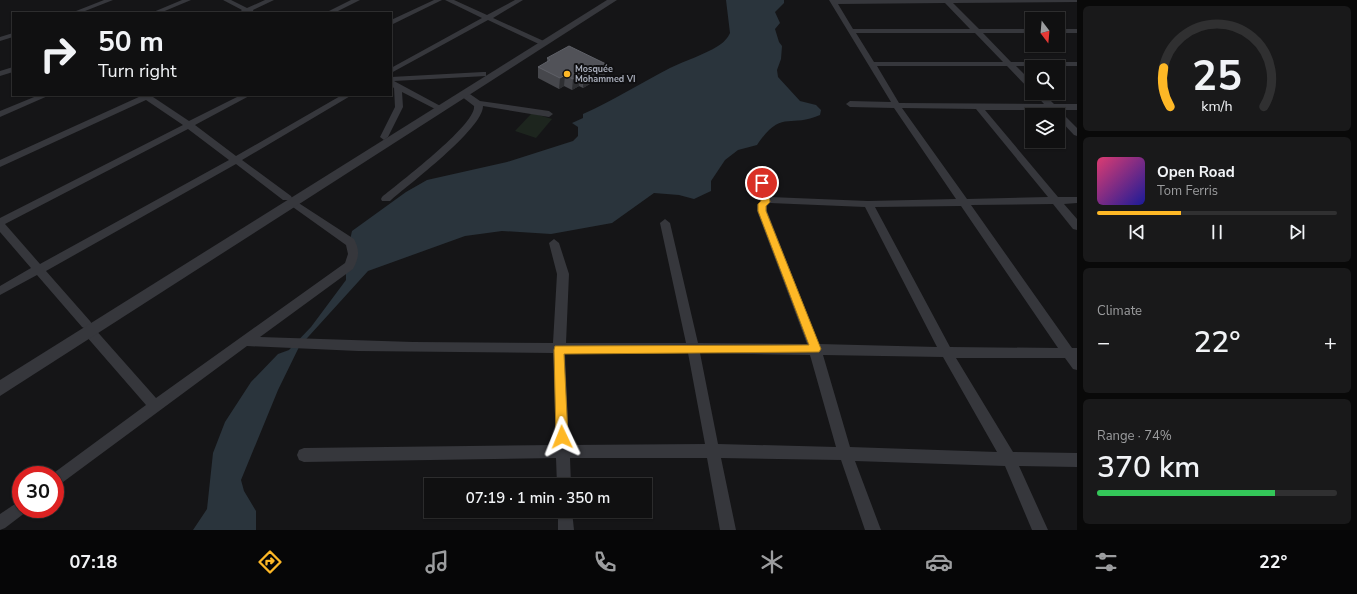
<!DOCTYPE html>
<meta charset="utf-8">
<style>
:root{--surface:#101011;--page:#19191a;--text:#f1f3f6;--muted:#9c9d9f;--line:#303031;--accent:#feb826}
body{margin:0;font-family:"Nunito Sans",sans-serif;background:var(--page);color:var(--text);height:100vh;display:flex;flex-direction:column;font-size:15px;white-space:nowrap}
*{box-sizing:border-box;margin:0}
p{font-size:13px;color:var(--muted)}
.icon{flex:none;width:22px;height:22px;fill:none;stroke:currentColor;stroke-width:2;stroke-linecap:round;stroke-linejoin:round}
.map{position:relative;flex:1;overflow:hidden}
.drawer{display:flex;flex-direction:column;gap:6px;padding:6px;background:#090909;width:280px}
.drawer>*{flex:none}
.hud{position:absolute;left:12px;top:12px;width:380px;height:84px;border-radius:0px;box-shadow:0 1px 3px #0004,0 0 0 1px var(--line);background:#101011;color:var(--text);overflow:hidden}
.needle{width:26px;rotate:164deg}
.fabs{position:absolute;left:1025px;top:12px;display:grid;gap:8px}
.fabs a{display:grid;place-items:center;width:40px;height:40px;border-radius:0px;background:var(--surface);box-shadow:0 1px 3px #0004,0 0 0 1px var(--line);font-size:20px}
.speed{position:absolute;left:12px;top:466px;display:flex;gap:8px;font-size:20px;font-weight:700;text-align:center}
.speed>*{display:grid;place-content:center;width:52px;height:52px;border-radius:50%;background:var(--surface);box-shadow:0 1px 3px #0004,0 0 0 1px var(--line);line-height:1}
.speed .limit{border:6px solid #d22;background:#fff;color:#111}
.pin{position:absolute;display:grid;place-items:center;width:34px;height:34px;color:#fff;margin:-17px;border:2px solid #fff;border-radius:50%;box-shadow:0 1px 4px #0007}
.me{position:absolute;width:44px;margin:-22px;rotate:358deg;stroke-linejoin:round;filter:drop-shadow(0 0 3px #0008)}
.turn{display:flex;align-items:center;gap:14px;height:84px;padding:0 20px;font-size:18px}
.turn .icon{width:52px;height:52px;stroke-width:2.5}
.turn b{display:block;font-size:28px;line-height:34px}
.big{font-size:30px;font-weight:600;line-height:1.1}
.drawer .card{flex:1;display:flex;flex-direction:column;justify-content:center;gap:6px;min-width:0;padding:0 14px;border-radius:6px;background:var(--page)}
.drawer .dial{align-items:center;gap:0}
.dial svg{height:104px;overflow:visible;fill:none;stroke:var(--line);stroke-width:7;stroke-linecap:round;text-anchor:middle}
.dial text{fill:var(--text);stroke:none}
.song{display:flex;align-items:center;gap:12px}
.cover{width:48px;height:48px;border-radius:6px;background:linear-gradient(135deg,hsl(340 70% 55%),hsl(240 70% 35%))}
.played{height:4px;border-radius:2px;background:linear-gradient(90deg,var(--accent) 35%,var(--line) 35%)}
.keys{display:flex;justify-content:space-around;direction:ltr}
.heat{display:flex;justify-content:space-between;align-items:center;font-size:22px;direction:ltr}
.charge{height:6px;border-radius:3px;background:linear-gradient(90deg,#34c759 74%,var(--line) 0)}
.trip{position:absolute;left:424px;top:478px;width:228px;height:40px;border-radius:0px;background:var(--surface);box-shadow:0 1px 3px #0004,0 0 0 1px var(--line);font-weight:600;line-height:40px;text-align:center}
.tab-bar{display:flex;height:64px;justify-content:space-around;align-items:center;background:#060607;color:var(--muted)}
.tab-bar .icon{width:28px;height:28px}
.tab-bar .on{color:var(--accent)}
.tab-bar b{font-size:18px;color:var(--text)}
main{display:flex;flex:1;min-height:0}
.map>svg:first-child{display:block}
.green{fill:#1d251e}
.water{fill:#2a343c}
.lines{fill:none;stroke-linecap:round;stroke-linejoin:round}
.minor{fill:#36373c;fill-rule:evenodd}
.tertiary{fill:#36373c;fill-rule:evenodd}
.wall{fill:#46474c}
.shaded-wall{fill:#2e2f32}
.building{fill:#515258;stroke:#5e6067}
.route{fill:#feb826;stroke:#a57819}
.poi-dot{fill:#feb826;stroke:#101012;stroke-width:1.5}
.labels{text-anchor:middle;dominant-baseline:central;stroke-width:4;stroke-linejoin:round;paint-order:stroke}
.far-poi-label{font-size:9px;font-weight:bold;fill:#a6abb8;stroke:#101012;text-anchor:start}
</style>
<main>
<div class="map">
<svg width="1077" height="530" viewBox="0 0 1077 530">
<rect width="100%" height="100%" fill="#151517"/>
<!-- green -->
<path class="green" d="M 532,113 L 552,119 L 536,138 L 515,131 Z"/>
<!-- water -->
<path class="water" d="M 726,0 L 784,0 L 784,3 L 775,12 L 780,23 L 775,29 L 779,42 L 782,46 L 781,59 L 777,70 L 778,77 L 800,101 L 816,105 L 821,110 L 820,115 C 789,129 782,108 757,145 L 738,150 L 725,160 L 711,181 L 711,191 L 694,199 L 679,195 L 654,193 L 612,223 L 551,234 L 502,231 L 465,236 L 368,271 L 299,347 L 278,390 L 241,480 L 244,491 L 256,511 L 256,530 L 193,530 L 207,509 L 213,453 L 225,422 L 251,382 L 278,354 L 289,350 L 311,327 L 346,280 L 346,262 L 350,251 L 350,240 L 352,231 L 406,192 L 427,180 L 507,162 L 573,141 L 578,136 L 578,127 L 572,123 L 583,118 L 583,114 C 612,101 641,83 670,68 C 686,60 704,55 718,46 C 723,43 728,38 730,33 Z"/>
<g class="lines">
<!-- minor -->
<g class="minor">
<path d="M 104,0 L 113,0 L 80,13 L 71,13 Z"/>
<path d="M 182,0 L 191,0 L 160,13 L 151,13 Z"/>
<path d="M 223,0 L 231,0 L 247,8 L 265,0 L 274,0 L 253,10 L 254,13 L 238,13 L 242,10 Z"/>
<path d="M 351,0 L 360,0 L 334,13 L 325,13 Z"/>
<path d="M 434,0 L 442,0 L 391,25 L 391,20 Z"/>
<path d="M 445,0 L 454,0 L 487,15 L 515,0 L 523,0 L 493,18 L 548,43 L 541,45 L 488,20 L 391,73 L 391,68 L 482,18 Z"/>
<path d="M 829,0 L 1077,0 L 1077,2 L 953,3 L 979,29 L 1032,29 L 1032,33 L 983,33 L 1011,62 L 1077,62 L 1077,66 L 1016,66 L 1032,82 L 1032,89 L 1029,89 L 1007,66 L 877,66 L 899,103 L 1044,104 L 1034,93 L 1043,93 L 1054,104 L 1077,104 L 1077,110 L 1059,110 L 1077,128 L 1077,136 L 1074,135 L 1058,118 L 1058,115 L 1055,115 L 1049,110 L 985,110 L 1058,197 L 1077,197 L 1077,203 L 1064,204 L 1077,219 L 1077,230 L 1073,229 L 1053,204 L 971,205 L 1072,348 L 1077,348 L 1077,370 L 1073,369 L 1065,358 L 956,358 L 1013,452 L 1077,453 L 1077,467 L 1019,466 L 1048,530 L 1032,530 L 1005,466 L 855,461 L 881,530 L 865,530 L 841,460 L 721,458 L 736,530 L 720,530 L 707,458 L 570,458 L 571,485 L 557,485 L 556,458 L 304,462 L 299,460 L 297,455 L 299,450 L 304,448 L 556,445 L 553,353 L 358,351 L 247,346 L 55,488 L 55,475 L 51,475 L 146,405 L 86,336 L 84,332 L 86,329 L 82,327 L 37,275 L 0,295 L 0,286 L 31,268 L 0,232 L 0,218 L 183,125 L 146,100 L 0,167 L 0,160 L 141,96 L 140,95 L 154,95 L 153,97 L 189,121 L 241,95 L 251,95 L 195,125 L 236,156 L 342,95 L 352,95 L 242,160 L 291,196 L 292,198 L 291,200 L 283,200 L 236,164 L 46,271 L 90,321 L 92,324 L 90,327 L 94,328 L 156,398 L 345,263 L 348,254 L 346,245 L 290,205 L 289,203 L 290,201 L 294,200 L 354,239 C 360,250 359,258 353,269 L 260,337 L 413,342 L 553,343 L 557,274 L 549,243 L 554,239 L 559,243 L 569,274 L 566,343 L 686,343 L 660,223 L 665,219 L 670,223 L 698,343 L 807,344 L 757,211 L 757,205 L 761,201 L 756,183 L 758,181 L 764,181 L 770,197 L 868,201 L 956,199 L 894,108 L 850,107 L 846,104 L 850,101 L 891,102 ZM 945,3 L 970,29 L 853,29 L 838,4 ZM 856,33 L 975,33 L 1003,62 L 874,62 ZM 902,108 L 976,109 L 1048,197 L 967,199 ZM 188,129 L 229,160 L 40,264 L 5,224 ZM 770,203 L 865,207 L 937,347 L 819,344 L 767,211 L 767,206 ZM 961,206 L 1058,348 L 950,347 L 875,207 ZM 565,353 L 688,353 L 705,444 L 569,445 ZM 700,353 L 810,355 L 836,447 L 718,444 ZM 823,355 L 943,357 L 997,452 L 850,447 Z"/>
<rect x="1058" y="29" width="19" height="4"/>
<path d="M 13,33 L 13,37 L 0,41 L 0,37 Z"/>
<path d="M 13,67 L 13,72 L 0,76 L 0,71 Z"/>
<path d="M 483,72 L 486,72 L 486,76 L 394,81 L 446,109 L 442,112 L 439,111 L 402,92 L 403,107 L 388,137 L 384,140 L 380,137 L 395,107 L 394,88 L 391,86 L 391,77 Z"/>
<path d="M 461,92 L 467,92 L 480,101 L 549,111 L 553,114 L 549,117 L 483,106 C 483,129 408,185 390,201 L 382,201 L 381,199 L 382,197 C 399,183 477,124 474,106 L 461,96 Z"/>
<path d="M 39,95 L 50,95 L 0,117 L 0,111 Z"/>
<path d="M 21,500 L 21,509 L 28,509 L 26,512 L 5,528 L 0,530 L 0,514 Z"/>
<path d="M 558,511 L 572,511 L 574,530 L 558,530 Z"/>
</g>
<!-- tertiary -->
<path class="tertiary" d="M 607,0 L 617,0 L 0,396 L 0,380 Z"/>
</g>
<!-- wall -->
<path class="wall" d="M 547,58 L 605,75 L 583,88 L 579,86 L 572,90 L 564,86 L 559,89 L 538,78 L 538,67 L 547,62 Z"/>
<!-- shaded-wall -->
<g class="shaded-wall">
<path d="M 606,64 L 605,75 L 583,88 L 583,77 Z"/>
<path d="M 565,75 L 564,86 L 559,89 L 560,78 Z"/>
<path d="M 580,75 L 579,86 L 572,90 L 573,79 Z"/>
</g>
<!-- building -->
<path class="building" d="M 569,46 L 606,64 L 583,77 L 580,75 L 573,79 L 565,75 L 560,78 L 538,67 L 550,60 L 547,58 Z"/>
<!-- route -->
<path class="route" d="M 762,180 L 766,183 L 770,202 L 766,206 L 766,211 L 821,349 L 819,352 L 564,354 L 568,437 L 566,441 L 562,442 L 558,441 L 556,437 L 554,350 L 555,346 L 809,345 L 758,211 L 758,204 L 761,201 L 757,183 Z"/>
<!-- markers -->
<circle class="poi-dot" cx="567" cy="74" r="4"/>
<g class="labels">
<!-- far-poi labels -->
<g class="far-poi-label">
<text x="575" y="69">Mosquée<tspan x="575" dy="10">Mohammed VI</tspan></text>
</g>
</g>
</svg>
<div class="fabs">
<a><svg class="needle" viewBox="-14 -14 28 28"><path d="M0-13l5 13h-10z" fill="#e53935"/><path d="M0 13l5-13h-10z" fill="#9c9d9f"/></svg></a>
<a><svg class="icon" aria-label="search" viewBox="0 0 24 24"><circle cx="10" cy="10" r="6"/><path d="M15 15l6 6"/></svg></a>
<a><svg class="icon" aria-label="layers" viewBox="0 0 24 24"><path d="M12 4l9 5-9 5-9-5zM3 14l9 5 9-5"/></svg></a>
</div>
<div class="speed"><div class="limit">30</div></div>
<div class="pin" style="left:762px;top:183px;background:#d93025"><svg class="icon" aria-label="arrive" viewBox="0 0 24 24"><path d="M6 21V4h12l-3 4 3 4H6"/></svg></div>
<svg class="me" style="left:562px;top:437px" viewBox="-20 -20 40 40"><path d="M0-17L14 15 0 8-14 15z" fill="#feb826" stroke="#fff" stroke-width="4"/></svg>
<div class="trip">07:19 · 1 min · 350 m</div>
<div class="hud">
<div class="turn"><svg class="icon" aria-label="right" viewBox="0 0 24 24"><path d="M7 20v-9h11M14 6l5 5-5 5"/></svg><div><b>50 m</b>Turn right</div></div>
</div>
</div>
<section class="drawer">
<div class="card dial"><svg viewBox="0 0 100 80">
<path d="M14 69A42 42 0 1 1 86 69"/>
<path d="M14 69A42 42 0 0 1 9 39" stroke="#feb826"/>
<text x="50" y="56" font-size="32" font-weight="700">25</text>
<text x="50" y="72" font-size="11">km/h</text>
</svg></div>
<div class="card">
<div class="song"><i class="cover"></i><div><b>Open Road</b><p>Tom Ferris</p></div></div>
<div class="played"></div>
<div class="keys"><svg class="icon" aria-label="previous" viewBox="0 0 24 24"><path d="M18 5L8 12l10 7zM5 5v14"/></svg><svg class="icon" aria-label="pause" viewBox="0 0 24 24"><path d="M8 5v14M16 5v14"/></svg><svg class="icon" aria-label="next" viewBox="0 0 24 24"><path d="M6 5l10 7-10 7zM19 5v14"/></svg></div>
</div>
<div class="card"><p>Climate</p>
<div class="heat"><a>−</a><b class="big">22°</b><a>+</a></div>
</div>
<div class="card"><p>Range · 74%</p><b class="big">370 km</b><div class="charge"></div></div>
</section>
</main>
<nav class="tab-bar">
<b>07:18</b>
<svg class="icon on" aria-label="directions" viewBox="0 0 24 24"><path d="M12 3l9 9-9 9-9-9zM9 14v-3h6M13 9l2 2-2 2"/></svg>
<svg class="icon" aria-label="music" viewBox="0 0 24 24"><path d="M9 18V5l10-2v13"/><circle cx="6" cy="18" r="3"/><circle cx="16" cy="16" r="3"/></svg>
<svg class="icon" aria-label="phone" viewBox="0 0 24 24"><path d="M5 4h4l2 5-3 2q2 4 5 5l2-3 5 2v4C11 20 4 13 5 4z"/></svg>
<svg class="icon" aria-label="climate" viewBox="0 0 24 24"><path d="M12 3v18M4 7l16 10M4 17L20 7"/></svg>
<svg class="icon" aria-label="car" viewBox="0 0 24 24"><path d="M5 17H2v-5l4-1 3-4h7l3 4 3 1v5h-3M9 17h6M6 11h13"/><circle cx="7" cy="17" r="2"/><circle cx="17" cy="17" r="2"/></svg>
<svg class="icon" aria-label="filters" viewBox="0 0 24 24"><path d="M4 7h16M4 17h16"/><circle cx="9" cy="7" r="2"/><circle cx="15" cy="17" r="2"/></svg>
<b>22°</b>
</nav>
